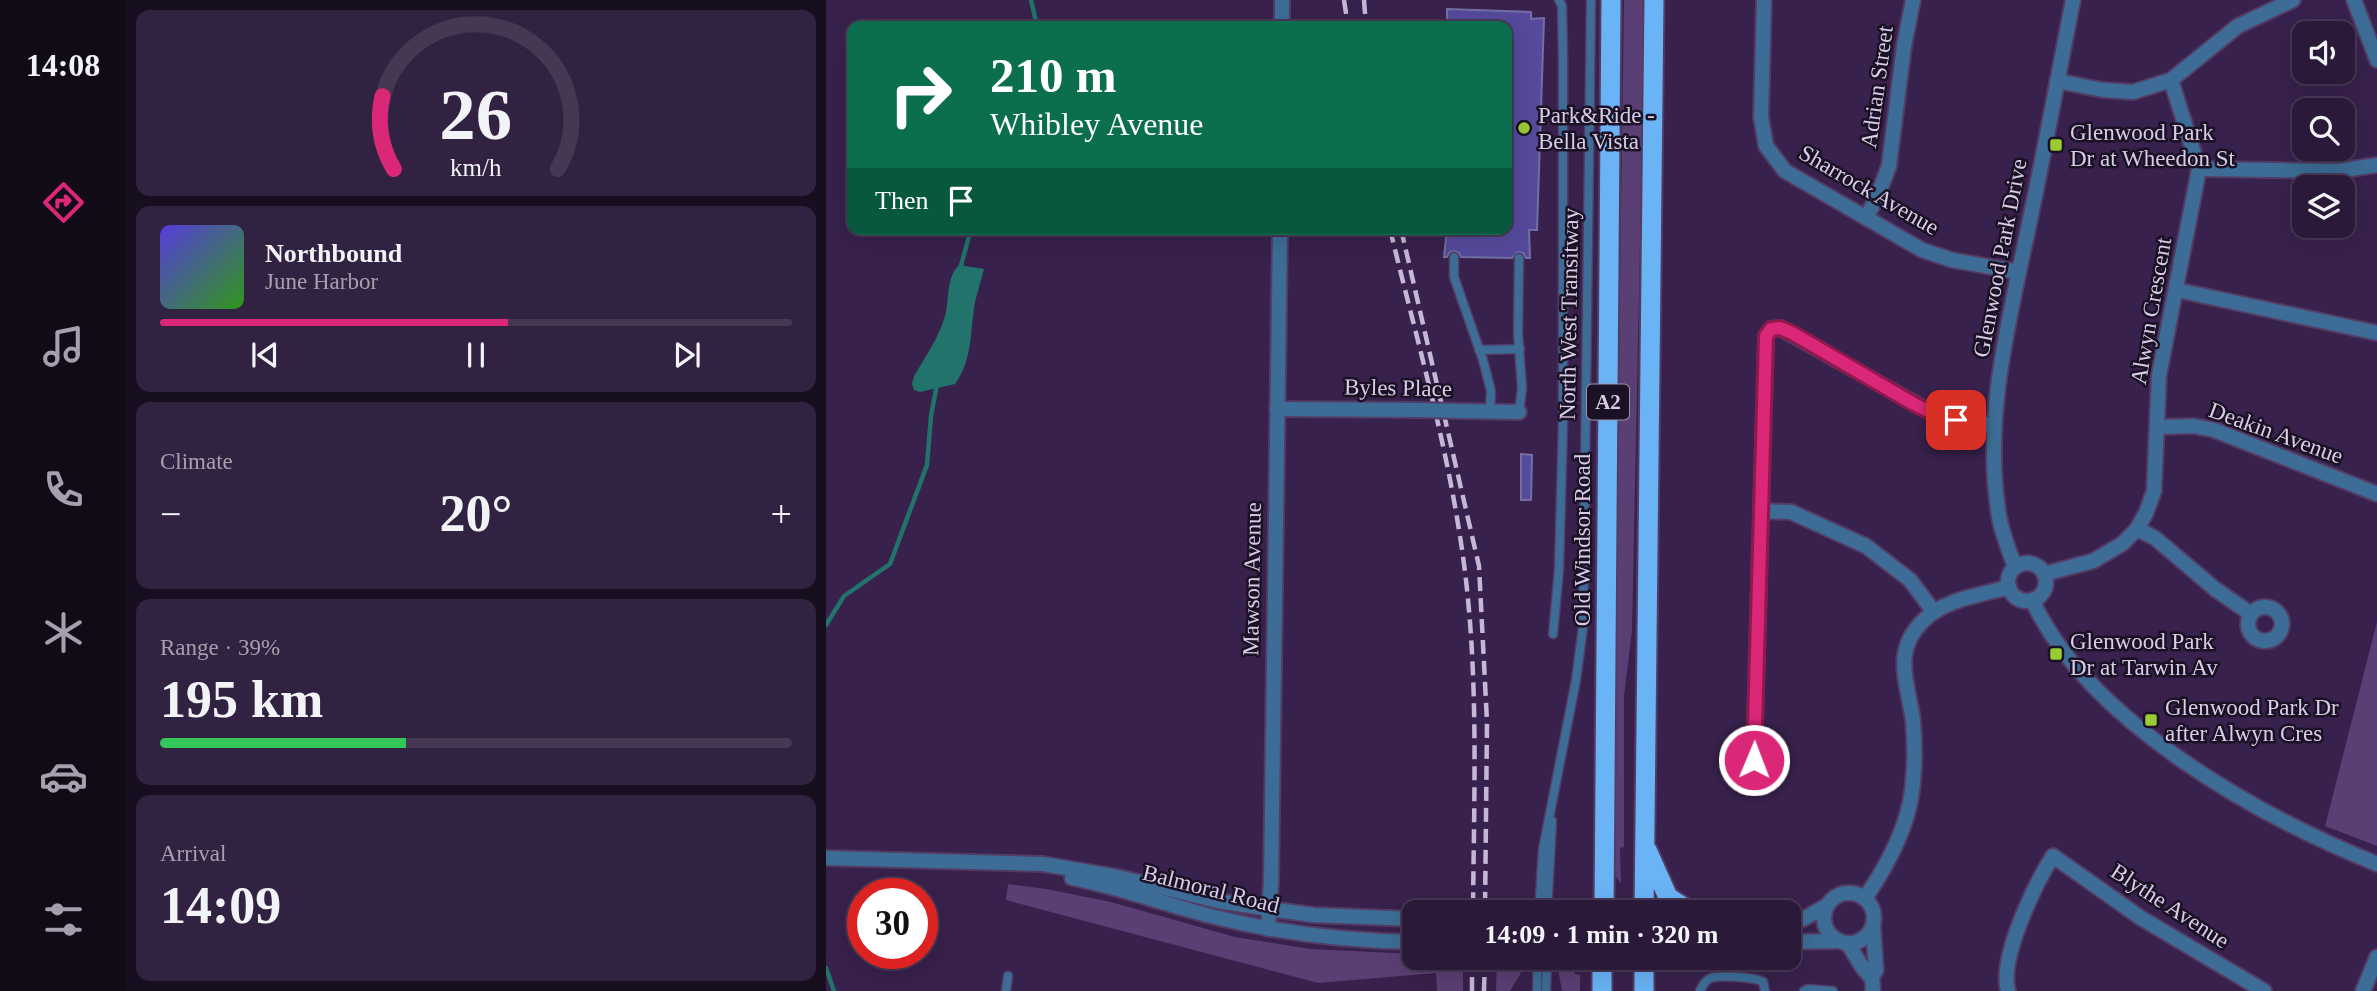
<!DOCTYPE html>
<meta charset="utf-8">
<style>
:root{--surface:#2a1939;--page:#322241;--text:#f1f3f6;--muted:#a5a0ae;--line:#463853;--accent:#db2777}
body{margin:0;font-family:"Times New Roman",serif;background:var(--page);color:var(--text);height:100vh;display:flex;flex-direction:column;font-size:26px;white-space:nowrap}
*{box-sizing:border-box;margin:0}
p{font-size:23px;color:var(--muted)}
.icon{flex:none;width:38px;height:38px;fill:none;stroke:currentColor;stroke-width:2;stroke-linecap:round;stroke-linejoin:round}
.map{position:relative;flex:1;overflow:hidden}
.drawer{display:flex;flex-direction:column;gap:10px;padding:10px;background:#170e1f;width:700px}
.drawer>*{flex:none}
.guide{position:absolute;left:21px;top:21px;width:665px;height:214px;border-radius:14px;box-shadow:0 7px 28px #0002,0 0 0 2px var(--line);background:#0b6e4f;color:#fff;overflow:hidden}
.controls{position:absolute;left:1466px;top:21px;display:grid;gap:14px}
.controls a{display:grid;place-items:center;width:63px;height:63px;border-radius:14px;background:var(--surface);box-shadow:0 7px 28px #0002,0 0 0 2px var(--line);font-size:35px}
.speed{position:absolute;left:21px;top:878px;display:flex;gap:14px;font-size:35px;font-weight:700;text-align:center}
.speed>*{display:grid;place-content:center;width:91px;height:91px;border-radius:50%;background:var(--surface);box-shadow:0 7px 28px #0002,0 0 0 2px var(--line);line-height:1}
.speed .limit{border:10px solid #d22;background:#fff;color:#111}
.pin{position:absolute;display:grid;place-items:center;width:60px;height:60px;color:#fff;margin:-30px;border-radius:14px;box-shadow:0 4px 10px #0006}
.me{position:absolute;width:77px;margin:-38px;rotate:1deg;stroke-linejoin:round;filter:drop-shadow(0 0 5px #0008)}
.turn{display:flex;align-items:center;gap:24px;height:147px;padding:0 28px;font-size:32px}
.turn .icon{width:91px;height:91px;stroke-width:2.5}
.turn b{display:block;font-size:49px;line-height:60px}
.then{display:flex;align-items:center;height:66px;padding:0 28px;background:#0003;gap:14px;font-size:26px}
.big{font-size:52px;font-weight:800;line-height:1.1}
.drawer .card{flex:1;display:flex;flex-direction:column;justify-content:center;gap:10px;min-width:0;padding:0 24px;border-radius:14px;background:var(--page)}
.drawer .dial{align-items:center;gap:0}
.dial svg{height:182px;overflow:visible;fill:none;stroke:var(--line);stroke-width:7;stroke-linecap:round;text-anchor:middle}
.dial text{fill:var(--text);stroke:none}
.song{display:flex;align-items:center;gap:21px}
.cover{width:84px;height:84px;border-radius:10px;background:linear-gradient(135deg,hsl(250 70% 55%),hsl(110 70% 35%))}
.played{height:7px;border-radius:4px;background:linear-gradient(90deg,var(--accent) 55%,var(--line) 55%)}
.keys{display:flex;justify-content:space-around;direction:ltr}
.heat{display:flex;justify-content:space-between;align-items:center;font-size:38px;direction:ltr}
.charge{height:10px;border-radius:5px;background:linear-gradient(90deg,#34c759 39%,var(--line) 0)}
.trip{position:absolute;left:576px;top:900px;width:399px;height:70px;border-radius:14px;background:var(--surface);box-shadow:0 7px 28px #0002,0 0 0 2px var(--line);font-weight:800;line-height:70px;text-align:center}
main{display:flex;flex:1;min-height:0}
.tab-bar{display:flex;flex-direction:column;width:126px;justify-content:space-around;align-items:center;background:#110a17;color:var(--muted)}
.tab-bar .icon{width:49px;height:49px}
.tab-bar .current{color:var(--accent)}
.tab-bar b{font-size:32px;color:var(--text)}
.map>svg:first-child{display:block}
.green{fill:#5a3f74}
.water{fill:#22736b}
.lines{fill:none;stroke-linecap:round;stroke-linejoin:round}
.stream{stroke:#22736b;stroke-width:4.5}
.building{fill:#554a9b;stroke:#736fa3;stroke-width:2}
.service-casing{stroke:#523c65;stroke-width:11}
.minor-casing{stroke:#523c65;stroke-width:18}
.tertiary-casing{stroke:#523c65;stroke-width:18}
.trunk-casing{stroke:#523c65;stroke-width:23}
.service{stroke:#3d6d96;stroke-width:8}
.minor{stroke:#3d6d96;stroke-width:14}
.tertiary{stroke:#3d6d96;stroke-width:14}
.trunk{stroke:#6ab4f6;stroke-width:19}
.rail{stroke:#c5b8d5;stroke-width:4.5;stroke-dasharray:14 7;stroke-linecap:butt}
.minor-bridge-casing{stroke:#523c65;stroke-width:18;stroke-linecap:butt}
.minor-bridge{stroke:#3d6d96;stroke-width:14}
.route-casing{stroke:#8e194d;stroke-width:18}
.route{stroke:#db2777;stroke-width:12}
.poi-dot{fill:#99cb35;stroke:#1a1124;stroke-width:2.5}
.labels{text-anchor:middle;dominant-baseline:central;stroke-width:5;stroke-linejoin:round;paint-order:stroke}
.shield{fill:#1a1124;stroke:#9f94ac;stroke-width:2}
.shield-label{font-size:21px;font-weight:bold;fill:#d8cce7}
.street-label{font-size:23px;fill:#d8cce7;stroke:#1a1124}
.poi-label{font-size:23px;fill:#d8cce7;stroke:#1a1124;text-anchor:start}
</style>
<main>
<nav class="tab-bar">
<b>14:08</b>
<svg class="icon current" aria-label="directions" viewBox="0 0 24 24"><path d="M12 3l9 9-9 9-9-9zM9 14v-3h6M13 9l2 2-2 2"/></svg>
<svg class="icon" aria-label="music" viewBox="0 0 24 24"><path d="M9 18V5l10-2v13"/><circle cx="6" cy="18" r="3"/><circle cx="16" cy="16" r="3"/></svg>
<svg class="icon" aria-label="phone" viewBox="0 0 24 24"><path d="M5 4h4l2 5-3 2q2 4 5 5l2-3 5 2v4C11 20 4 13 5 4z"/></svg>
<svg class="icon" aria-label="climate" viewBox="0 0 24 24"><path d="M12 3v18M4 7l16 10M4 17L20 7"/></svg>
<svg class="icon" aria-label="car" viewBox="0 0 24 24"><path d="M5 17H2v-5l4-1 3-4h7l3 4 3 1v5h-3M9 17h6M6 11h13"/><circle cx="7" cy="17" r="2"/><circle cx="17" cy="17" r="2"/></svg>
<svg class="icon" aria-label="filters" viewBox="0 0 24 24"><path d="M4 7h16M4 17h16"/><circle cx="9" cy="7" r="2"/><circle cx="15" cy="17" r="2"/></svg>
</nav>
<section class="drawer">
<div class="card dial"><svg viewBox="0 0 100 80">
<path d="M14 69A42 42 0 1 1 86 69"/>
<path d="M14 69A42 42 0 0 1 9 37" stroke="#db2777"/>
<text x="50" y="56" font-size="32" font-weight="700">26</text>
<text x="50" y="72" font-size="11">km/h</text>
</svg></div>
<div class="card">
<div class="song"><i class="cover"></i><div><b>Northbound</b><p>June Harbor</p></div></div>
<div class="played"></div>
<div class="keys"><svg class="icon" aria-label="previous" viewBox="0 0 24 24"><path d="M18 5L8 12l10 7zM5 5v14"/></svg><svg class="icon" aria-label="pause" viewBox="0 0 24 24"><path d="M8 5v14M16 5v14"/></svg><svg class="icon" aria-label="next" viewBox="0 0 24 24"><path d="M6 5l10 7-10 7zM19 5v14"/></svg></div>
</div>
<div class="card"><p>Climate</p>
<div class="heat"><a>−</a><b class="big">20°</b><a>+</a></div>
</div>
<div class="card"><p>Range · 39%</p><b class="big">195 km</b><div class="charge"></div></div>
<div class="card"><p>Arrival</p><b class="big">14:09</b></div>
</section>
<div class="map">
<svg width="1551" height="991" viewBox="0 0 1551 991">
<rect width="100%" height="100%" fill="#38214c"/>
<!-- green -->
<g class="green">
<path d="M 798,0 L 819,0 L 806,631 L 798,696 L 798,847 L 794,848 L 795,883 L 789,876 L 789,863 L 786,862 Z"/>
<path d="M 1551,622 L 1551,846 L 1499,826 Z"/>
<path d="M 182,884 L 220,889 L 285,902 L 409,937 L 484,949 L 588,954 L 588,957 L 621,957 L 621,960 L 635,961 L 637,964 L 637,991 L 611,991 L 610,973 L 492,983 L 180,900 Z"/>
<path d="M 683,957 L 697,957 L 699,966 L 684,991 L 670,991 L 671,960 L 682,961 Z"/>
<path d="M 733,957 L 743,961 L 749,974 L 754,975 L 754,991 L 736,991 L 731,963 Z"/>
</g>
<!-- water -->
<path class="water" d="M 133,265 L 158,269 C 155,280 152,291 149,302 C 144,331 147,359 129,384 L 94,392 L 88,390 L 86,384 L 88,376 C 100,356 115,334 120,312 C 123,297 121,276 133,265 Z"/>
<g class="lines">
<!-- stream -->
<g class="stream">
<path d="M 205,0 L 211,26"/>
<path d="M 134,269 L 145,229"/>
<path d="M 0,625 L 18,596 L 64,564 L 101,465 L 105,416 L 111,384"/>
<path d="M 0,968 L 8,991"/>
</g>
</g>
<!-- building -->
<g class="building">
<path d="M 621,9 L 705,12 L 705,19 L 718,18 L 711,230 L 703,230 L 704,258 L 700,258 L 697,253 L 692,252 L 686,258 L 635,257 L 633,253 L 629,251 L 624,252 L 621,257 L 618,257 L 621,229 L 681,229 L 681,26 L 621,26 Z"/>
<path d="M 695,454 L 706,455 L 705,500 L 695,500 Z"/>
</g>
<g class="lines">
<defs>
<g id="service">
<path d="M 628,257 L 628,277 L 657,360 L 665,391 L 664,412"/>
<path d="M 653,350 L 694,349"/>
<path d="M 693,412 L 696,388 L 692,333 L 693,258"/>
<path d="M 727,634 L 733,569 L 737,423 L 737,58 L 736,6 L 733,0"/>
<path d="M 713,912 L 717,849 L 750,680 L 757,627 L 765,0"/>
<path d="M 721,912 L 726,821"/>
<path d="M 180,991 L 182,976"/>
<path d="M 711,991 L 712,957"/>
<path d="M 720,991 L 721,957"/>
<path d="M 874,991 C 877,985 879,980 885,978 C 895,975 929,977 937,982 L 939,991"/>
<path d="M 978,991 L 982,989 L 1007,991"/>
</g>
<g id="minor">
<path d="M 456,0 L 456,26"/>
<path d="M 938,0 L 935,117 L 940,146 L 959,171 L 1096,250 L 1126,260 L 1193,272"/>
<path d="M 1528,0 L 1551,60"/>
<path d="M 1231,81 L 1277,90 L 1307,92 L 1345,80 L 1412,26 L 1467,0"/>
<path d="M 1373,169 L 1512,171 L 1551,165"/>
<path d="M 1040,218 L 1052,195 L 1063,166 L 1078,46 L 1087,0"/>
<path d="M 1351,290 L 1551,333"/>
<path d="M 451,409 L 592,410"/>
<path d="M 634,411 L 693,412"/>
<path d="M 1332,427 L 1368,426 L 1388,430 L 1551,494"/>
<path d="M 935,511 L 965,512 L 1040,546 L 1084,580 L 1108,612"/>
<path d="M 1311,529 L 1329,538 L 1389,589 L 1425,614"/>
<path d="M 1218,574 L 1267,561 L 1296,544 L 1311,529 L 1320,513 L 1328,491 L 1333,375 L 1373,169 L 1345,80"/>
<circle cx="1439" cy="624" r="17"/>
<path d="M 928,760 L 940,336 L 945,329 L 954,328 L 1108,414 L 1130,420 L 1168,425"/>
<path d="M 442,929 L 445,883 L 454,229"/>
<path d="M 1021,943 C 1030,954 1035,970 1046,977"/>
<path d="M 1047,991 L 1046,977 L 1050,970 L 1047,925"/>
<path d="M 1182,991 C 1173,958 1209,884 1227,856 L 1315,918 L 1438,991"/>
<path d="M 1537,991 L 1551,957"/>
</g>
<g id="tertiary">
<circle cx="1201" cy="582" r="19"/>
<path d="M 1189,567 C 1183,550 1176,534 1173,516 C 1156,415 1185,313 1205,215 C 1220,143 1233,72 1247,0"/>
<path d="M 1206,600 C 1263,722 1432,816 1551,864"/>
<path d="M 0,858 L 217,864 L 292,877 L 392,901 L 443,909 L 488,915 L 588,919"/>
<path d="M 246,878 C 297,888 346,907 397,919 C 460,934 523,941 588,942"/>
<circle cx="1023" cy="918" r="25"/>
<path d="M 1039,898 C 1061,866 1081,830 1086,791 C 1089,768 1089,744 1087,721 C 1082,683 1065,651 1098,620 C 1119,599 1155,595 1183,587"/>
<path d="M 962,920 L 977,919 L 1000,906"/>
<path d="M 962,942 L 1013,941"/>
</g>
<g id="trunk">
<path d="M 821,850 L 842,897 L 865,912"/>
<path d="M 778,912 L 785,0"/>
<path d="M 818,912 L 828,0"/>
<path d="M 776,991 L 776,957"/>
<path d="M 818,991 L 818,957"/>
</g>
</defs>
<!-- service casing -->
<use href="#service" class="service-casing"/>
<!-- minor casing -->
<use href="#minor" class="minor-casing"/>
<!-- tertiary casing -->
<use href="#tertiary" class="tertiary-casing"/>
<!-- trunk casing -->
<use href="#trunk" class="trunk-casing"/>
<!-- service -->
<use href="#service" class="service"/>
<!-- minor -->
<use href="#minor" class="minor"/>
<!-- tertiary -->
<use href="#tertiary" class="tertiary"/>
<!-- trunk -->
<use href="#trunk" class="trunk"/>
<!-- rail -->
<g class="rail">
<path d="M 518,0 L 522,26"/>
<path d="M 538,0 L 540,26"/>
<path d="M 564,229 C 588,329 617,429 633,530 C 654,656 648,784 647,912"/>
<path d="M 575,229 L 653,566 L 661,722 L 659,912"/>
<path d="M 646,991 L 646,957"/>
<path d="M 658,991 L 659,957"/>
</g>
<defs>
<path id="minor-bridge" d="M 592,410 L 634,411"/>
</defs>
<!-- minor-bridge casing -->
<use href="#minor-bridge" class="minor-bridge-casing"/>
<!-- minor-bridge -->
<use href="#minor-bridge" class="minor-bridge"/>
</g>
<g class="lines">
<defs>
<path id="route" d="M 928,760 L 940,336 L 945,329 L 954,328 L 966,333 L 1088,404 L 1108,414 L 1130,420"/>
</defs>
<!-- route casing -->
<use href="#route" class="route-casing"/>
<!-- route -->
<use href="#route" class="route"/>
</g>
<!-- markers -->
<g class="poi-dot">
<circle cx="698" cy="128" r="7"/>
<rect x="1223" y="138" width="14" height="14" rx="3.5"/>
<rect x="1223" y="647" width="14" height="14" rx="3.5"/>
<rect x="1318" y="713" width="14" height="14" rx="3.5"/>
</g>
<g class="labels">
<!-- shield labels -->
<rect class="shield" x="761" y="384.5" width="42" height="35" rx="5"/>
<g class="shield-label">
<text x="782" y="402">A2</text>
</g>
<!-- street labels -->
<g class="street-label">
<text transform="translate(1051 87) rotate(-82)">Adrian Street</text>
<text transform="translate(1043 190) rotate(30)">Sharrock Avenue</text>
<text transform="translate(1174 258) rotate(-79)">Glenwood Park Drive</text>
<text transform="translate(1325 311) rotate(-80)">Alwyn Crescent</text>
<text transform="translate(743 314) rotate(-89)">North West Transitway</text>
<text transform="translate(572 388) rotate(1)">Byles Place</text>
<text transform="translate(1450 433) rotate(20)">Deakin Avenue</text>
<text transform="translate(756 540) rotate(-90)">Old Windsor Road</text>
<text transform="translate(426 579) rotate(-89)">Mawson Avenue</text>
<text transform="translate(385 889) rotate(14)">Balmoral Road</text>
<text transform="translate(1344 906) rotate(33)">Blythe Avenue</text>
</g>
<!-- poi labels -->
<g class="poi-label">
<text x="712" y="115">Park&amp;Ride -<tspan x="712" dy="26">Bella Vista</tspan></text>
<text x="1244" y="132">Glenwood Park<tspan x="1244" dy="26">Dr at Wheedon St</tspan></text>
<text x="1244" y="641">Glenwood Park<tspan x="1244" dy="26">Dr at Tarwin Av</tspan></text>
<text x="1339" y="707">Glenwood Park Dr<tspan x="1339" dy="26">after Alwyn Cres</tspan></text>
</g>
</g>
</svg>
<div class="controls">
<a><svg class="icon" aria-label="sound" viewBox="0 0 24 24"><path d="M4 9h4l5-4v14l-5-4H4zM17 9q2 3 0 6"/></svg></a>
<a><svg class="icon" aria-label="search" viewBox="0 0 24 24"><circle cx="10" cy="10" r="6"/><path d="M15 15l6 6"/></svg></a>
<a><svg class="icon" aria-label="layers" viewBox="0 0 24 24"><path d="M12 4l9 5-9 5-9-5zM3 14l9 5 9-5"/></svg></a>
</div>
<div class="speed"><div class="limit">30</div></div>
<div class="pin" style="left:1130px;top:420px;background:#d93025"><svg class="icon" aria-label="arrive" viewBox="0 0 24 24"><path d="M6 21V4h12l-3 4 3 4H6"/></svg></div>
<svg class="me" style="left:928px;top:760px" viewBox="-20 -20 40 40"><circle r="17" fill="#db2777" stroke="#fff" stroke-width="3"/><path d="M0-11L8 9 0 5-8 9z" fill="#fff"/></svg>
<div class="trip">14:09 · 1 min · 320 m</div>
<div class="guide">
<div class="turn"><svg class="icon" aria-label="right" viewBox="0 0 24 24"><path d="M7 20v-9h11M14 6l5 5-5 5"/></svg><div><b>210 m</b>Whibley Avenue</div></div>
<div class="then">Then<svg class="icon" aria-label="arrive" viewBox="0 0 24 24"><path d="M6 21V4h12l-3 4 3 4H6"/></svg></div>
</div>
</div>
</main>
